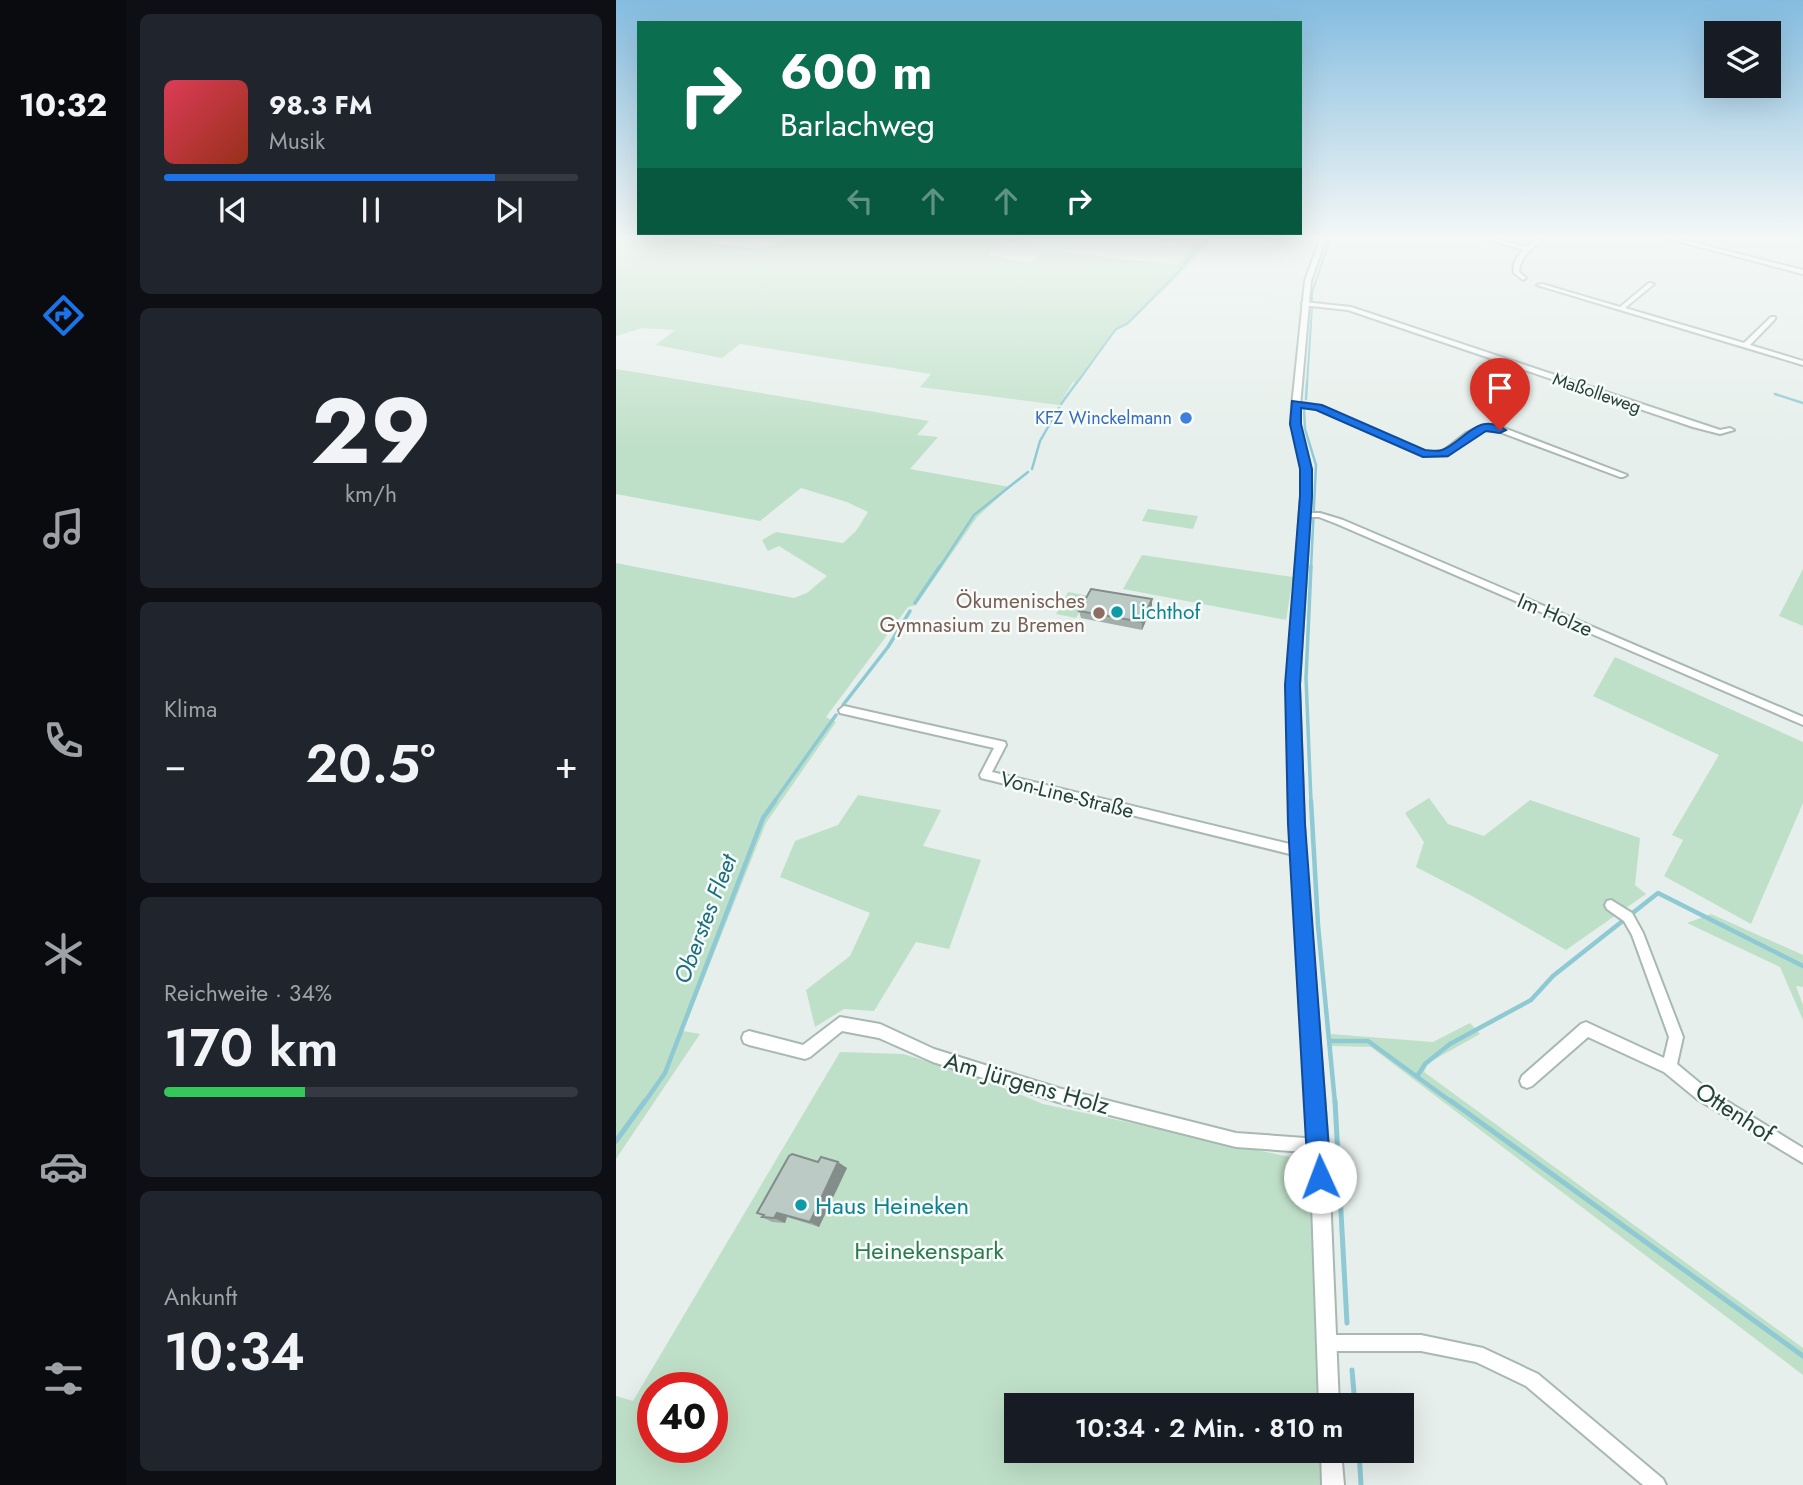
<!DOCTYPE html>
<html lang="de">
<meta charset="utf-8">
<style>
:root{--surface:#171b24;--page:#20242c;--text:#f1f3f6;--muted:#9ea1a6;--line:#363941;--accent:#1a73e8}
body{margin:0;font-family:Jost,sans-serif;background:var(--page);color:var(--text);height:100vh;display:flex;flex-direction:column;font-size:26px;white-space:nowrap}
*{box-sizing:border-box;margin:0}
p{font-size:23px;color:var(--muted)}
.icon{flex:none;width:38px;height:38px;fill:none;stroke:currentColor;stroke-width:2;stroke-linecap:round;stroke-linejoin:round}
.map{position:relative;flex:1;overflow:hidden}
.sheet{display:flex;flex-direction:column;gap:14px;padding:14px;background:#0d0f14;width:490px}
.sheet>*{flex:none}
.guide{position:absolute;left:21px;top:21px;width:665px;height:214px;border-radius:0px;box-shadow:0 7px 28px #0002;background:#0b6e4f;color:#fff;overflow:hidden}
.buttons{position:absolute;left:1088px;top:21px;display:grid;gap:14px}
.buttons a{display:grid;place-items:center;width:77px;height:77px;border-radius:0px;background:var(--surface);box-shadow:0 7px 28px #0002;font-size:35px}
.speed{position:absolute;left:21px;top:1372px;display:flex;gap:14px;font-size:35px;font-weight:700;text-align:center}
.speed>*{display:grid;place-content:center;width:91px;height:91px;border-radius:50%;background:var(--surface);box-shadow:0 7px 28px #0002;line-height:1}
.speed .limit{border:10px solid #d22;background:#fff;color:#111}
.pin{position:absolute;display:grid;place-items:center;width:60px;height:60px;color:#fff;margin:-72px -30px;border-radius:50% 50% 50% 0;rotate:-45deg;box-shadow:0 0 7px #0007}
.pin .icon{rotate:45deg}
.me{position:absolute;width:77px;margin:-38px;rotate:358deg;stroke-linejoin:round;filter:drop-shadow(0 0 5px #0008)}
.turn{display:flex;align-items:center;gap:24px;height:147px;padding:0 28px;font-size:32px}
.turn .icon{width:91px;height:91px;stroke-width:2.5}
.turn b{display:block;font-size:49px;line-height:60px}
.lanes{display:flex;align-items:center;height:66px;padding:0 28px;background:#0003;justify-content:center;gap:35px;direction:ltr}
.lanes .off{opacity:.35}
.big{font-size:52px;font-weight:600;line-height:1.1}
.sheet .widget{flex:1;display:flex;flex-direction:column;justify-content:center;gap:10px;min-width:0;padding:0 24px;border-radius:10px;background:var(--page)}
.sheet .dial{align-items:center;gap:0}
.dial b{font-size:91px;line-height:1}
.song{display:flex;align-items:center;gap:21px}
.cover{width:84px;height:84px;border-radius:10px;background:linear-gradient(135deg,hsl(350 70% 55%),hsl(10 70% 35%))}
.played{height:7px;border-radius:4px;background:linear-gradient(90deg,var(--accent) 80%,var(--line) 80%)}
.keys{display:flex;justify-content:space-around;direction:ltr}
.heat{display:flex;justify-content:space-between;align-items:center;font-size:38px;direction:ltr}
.charge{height:10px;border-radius:5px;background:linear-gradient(90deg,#34c759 34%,var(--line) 0)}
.trip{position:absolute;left:388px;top:1393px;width:410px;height:70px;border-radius:0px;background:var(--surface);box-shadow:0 7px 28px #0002;font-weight:600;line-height:70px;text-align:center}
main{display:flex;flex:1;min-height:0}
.tab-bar{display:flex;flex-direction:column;width:126px;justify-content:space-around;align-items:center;background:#090b0e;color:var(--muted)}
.tab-bar .icon{width:49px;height:49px}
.tab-bar .selected{color:var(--accent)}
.tab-bar b{font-size:32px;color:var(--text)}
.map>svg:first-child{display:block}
.green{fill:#bfe0c8;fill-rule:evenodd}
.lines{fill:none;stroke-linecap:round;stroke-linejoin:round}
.stream-far4{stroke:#8ec9d4;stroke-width:2}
.stream-far3{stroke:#8ec9d4;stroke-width:2.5}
.stream-far2{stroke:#8ec9d4;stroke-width:3.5}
.stream-far1{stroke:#8ec9d4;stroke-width:4.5}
.stream{stroke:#8ec9d4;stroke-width:5}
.minor-casing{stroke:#a8b8b2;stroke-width:4}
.tertiary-casing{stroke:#a8b8b2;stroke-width:4}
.minor{fill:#fff;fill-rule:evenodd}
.tertiary{fill:#fff;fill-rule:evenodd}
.wall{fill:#a1aea9}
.shaded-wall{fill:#838d89}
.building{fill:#bbcac4;stroke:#838d89;stroke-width:2}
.route{fill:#1a73e8;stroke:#114b97;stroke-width:2}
.shop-dot{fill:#3f7fe0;stroke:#f7fbf9;stroke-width:2.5}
.culture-dot{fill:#0f9aa8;stroke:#f7fbf9;stroke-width:2.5}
.education-dot{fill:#8d6e63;stroke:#f7fbf9;stroke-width:2.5}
.labels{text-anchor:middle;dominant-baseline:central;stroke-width:5;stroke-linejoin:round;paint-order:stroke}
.far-street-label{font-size:18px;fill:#24423a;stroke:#f7fbf9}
.far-shop-label{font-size:18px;fill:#366cbe;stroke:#f7fbf9;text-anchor:end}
.education-label{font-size:21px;fill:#785e54;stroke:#f7fbf9;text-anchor:end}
.culture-label{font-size:21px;fill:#0d838f;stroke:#f7fbf9;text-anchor:start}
.street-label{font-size:21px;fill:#24423a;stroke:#f7fbf9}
.water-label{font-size:23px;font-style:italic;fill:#1c6f80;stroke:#f7fbf9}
.near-street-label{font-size:24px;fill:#24423a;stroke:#f7fbf9}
.near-culture-label{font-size:24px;fill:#0d838f;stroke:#f7fbf9;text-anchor:start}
.near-park-label{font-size:24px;fill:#2d7a4b;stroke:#f7fbf9}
</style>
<main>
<nav class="tab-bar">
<b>10:32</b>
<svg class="icon selected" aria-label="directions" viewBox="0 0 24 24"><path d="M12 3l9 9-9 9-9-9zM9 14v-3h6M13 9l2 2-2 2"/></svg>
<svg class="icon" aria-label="music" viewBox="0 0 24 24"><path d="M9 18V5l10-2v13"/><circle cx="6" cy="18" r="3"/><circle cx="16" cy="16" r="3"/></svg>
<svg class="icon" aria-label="phone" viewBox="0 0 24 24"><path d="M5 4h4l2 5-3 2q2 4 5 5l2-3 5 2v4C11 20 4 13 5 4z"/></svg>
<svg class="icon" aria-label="climate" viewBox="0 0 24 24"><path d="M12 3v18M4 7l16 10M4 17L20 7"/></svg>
<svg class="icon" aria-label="car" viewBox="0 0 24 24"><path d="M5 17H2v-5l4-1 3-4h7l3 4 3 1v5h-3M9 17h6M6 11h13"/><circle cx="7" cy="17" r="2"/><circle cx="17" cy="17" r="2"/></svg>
<svg class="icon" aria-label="filters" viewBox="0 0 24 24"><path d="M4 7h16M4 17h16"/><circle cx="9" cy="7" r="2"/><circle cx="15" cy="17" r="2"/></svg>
</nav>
<section class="sheet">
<div class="widget">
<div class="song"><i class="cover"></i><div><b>98.3 FM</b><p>Musik</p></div></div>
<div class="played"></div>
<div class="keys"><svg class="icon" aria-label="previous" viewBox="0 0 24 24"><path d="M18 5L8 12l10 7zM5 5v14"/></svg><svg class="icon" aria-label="pause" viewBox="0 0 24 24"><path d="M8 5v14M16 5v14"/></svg><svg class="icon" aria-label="next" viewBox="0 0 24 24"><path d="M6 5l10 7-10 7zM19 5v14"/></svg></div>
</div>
<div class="widget dial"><b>29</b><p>km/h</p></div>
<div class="widget"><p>Klima</p>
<div class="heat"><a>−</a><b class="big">20.5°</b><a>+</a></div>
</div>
<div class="widget"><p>Reichweite · 34%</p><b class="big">170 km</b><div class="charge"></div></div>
<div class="widget"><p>Ankunft</p><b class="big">10:34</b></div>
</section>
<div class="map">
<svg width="1187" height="1485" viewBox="0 0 1187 1485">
<rect width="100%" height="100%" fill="#e6efeb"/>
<!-- green -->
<g class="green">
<path d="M 0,239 L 57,239 L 148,251 L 165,239 L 415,239 L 408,245 L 385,242 L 372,255 L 414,263 L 428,250 L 562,265 L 577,244 L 541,239 L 595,239 L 570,268 L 512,325 L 501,330 L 489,344 L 464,381 L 457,382 L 443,405 L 304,387 L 315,374 L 124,344 L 106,358 L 40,345 L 59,330 L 26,328 L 0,336 Z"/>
<path d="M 0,369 L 313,421 L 301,435 L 322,437 L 294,469 L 394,487 L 361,517 L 300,605 L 292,607 L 210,717 L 220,722 L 150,823 L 67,1031 L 84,1034 L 0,1159 L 0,563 L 178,598 L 191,593 L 211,576 L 163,546 L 152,551 L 146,540 L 160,532 L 227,543 L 240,531 L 252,512 L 231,502 L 185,488 L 144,521 L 0,494 Z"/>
<path d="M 532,509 L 582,516 L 577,529 L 526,521 Z"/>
<path d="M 526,555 L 677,577 L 670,620 L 507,589 Z"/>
<path d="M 1187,569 L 1187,626 L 1163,616 Z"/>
<path d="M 452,592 L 473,596 L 460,618 L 440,614 Z"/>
<path d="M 999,657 L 1187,742 L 1187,803 L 1135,924 L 1048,876 L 1067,840 L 1056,835 L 1103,755 L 977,696 Z"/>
<path d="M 242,795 L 325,810 L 307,846 L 365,860 L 333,949 L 300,942 L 258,1011 L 228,1009 L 199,1027 L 190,990 L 234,956 L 254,913 L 164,877 L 179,841 L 222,825 Z"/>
<path d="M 813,798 L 832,824 L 868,836 L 914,800 L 1024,838 L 1019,885 L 1030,894 L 950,950 L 856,896 L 800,867 L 808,842 L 789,813 Z"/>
<path d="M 1095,914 L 1187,955 L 1187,987 L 1180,986 L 1187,1005 L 1187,1020 L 1164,967 L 1071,923 Z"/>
<path d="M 854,1023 L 864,1034 L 812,1063 L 808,1072 L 1187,1348 L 1187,1375 L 755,1047 L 715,1046 L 715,1034 L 817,1042 Z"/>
<path d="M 224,1052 L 287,1054 L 357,1075 L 427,1104 L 692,1161 L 704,1405 L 401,1405 L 401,1451 L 706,1451 L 708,1485 L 0,1485 L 0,1396 L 17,1401 ZM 37,1388 L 96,1388 L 96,1447 L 37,1447 Z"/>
</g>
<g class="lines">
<!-- stream-far4 -->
<g class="stream-far4">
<path d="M 52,239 L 148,251"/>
<path d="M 585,245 L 593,239"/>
<path d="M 568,265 L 581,248"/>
<path d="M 696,302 L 696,293 L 714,239"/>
<path d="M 460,384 L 500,329 L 512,323 L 566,268"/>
<path d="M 691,384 L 696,308"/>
</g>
<!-- stream-far3 -->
<g class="stream-far3">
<path d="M 1159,394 L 1187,403"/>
<path d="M 690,399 L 691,382"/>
<path d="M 445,404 L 461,382"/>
<path d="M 688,409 L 689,429 L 700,465 L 695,568"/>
<path d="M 416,469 L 424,441 L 443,408"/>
<path d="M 323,568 L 358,515 L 412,472"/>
</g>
<!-- stream-far2 -->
<g class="stream-far2">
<path d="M 695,566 L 690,678 L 695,802"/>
<path d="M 299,603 L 324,566"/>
<path d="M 227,705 L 272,647 L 294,611"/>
<path d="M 158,802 L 220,715"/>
</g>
<!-- stream-far1 -->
<g class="stream-far1">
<path d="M 695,801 L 702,925 L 719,1103"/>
<path d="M 714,1041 L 752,1041 L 837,1103"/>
<path d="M 802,1075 L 809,1064 L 834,1044 L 915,1000 L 937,976 L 1042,893 L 1187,966"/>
<path d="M 28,1103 L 49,1073 L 147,818 L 159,801"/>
</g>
<!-- stream -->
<g class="stream">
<path d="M 719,1101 L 731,1323"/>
<path d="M 835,1101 L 1187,1356"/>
<path d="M 0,1141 L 29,1101"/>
<path d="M 736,1370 L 739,1405"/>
<path d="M 743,1451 L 745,1485"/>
</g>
<defs>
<g id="minor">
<path d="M 871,239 L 880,239 L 911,247 L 921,239 L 927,239 C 916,249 904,256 903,272 L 910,278 L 907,280 L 898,273 C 896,264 901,256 908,250 Z"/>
<path d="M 1054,239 L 1064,239 L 1187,270 L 1187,274 Z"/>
<path d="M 1033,283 L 1038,284 L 1009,308 L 1128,343 L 1155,317 L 1159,317 L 1159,319 L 1134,345 L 1187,361 L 1187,365 L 921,285 L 926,284 L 1004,307 Z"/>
<path d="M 688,302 L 735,307 L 1104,430 L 1114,428 L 1118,430 L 1104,434 L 1077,427 L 732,310 L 686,305 L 686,303 Z"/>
<path d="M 680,402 L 705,406 L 808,452 L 826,452 L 850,433 L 866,426 L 888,428 L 1011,475 L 1007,477 L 1004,477 L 884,432 L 870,430 L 856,437 L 831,456 L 807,456 L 701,409 L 678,405 L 676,404 Z"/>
<path d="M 687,513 L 704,513 L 727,520 L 1187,717 L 1187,725 L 721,524 L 703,517 L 687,517 Z"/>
<path d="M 228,706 L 389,742 L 390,745 L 376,772 L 682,846 L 686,847 L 688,851 L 686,855 L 682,856 L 369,779 L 365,778 L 364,775 L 378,748 L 224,713 L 223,710 Z"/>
<path d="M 995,900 L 1016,913 L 1027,933 L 1067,1037 L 1061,1064 L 1091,1089 L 1187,1148 L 1187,1163 L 1081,1099 L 1048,1072 L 972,1037 L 916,1086 L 911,1088 L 906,1086 L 904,1081 L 906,1076 L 965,1024 L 970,1022 L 1048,1058 L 1053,1037 L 1016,935 L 1008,921 L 991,909 L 989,905 L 991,901 Z"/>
<path d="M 224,1017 L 264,1024 L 318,1049 L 442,1088 L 620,1133 L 703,1139 L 708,1141 L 710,1146 L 708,1151 L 703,1153 L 620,1147 L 442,1102 L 317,1062 L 263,1038 L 226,1031 L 194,1057 L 189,1059 L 133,1045 L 128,1043 L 126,1038 L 128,1033 L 133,1031 L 187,1045 Z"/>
<path d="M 709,1335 L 805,1335 L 867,1348 L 922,1374 L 1047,1479 L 1050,1485 L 1027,1485 L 910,1386 L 860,1362 L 805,1351 L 709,1351 L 703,1349 L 701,1343 L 703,1337 Z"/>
</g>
<g id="tertiary">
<path d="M 704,239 L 710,239 L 695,281 L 684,406 L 683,424 L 694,469 L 695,496 L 683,685 L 689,851 L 712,1146 L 723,1405 L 703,1405 L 694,1146 L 675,851 L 671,685 L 685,496 L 686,469 L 675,424 L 676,406 L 689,281 Z"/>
<path d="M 705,1451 L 725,1451 L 728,1485 L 706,1485 Z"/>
</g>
</defs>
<!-- minor casing -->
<use href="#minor" class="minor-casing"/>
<!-- tertiary casing -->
<use href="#tertiary" class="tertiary-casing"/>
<!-- minor -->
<use href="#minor" class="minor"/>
<!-- tertiary -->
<use href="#tertiary" class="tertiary"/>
</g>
<!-- wall -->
<g class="wall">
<path d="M 536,599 L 536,607 L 526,630 L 465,618 L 463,611 Z"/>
<path d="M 202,1162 L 231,1168 L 203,1227 L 171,1217 L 169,1223 L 156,1222 L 146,1217 Z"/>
</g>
<!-- shaded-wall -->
<g class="shaded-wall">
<path d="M 536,599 L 536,607 L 526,630 L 526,622 Z"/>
<path d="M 222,1162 L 231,1168 L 203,1227 L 194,1222 Z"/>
<path d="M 161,1213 L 171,1217 L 169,1223 L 158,1218 Z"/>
</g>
<!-- building -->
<g class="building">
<path d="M 475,589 L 536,599 L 526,622 L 463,611 Z"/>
<path d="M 176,1154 L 202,1162 L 205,1157 L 222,1162 L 194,1222 L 161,1213 L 158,1218 L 146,1217 L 148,1215 L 141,1213 L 173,1156 Z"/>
</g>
<!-- sky -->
<linearGradient id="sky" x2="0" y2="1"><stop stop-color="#84bce0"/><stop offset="0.53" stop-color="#f4f8f6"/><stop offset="1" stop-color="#f4f8f6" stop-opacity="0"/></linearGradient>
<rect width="1187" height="447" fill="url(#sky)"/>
<!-- route -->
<path class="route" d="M 676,401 L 706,405 L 809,450 C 813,450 821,452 826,450 C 847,443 862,410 890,430 L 884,433 L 870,431 L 832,456 L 807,457 L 700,410 L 685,408 L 685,424 L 696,469 L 696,496 L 684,685 L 689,824 L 715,1177 L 712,1185 L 704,1189 L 695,1185 L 692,1177 L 672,824 L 669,685 L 684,496 L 684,469 L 674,424 Z"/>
<!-- markers -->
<circle class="shop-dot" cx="570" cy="418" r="7"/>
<g class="culture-dot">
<circle cx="501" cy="612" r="7"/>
<circle cx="185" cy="1205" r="7"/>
</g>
<circle class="education-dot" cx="483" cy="613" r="7"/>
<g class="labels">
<!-- far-street labels -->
<g class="far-street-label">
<text transform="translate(981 393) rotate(19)">Maßolleweg</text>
</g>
<!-- far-shop labels -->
<g class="far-shop-label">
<text x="556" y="418">KFZ Winckelmann</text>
</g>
<!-- education labels -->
<g class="education-label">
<text x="469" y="601">Ökumenisches<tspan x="469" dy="24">Gymnasium zu Bremen</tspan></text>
</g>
<!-- culture labels -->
<g class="culture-label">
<text x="515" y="612">Lichthof</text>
</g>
<!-- street labels -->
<g class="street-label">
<text transform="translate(939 615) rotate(23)">Im Holze</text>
<text transform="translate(451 795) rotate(14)">Von-Line-Straße</text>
</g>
<!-- water labels -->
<g class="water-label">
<text transform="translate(89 919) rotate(-69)">Oberstes Fleet</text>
</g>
<!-- near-street labels -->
<g class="near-street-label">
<text transform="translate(411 1083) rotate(16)">Am Jürgens Holz</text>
<text transform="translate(1119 1112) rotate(33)">Ottenhof</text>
</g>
<!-- near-culture labels -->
<g class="near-culture-label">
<text x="199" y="1205">Haus Heineken</text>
</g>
<!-- near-park labels -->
<g class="near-park-label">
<text x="313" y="1250">Heinekenspark</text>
</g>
</g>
</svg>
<div class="buttons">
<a><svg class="icon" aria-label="layers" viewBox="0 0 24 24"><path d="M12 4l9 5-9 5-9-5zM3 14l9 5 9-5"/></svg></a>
</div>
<div class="speed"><div class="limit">40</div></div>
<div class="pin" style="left:884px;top:430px;background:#d93025"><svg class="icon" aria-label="arrive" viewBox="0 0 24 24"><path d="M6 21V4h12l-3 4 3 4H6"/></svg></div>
<svg class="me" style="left:704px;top:1177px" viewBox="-20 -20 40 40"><circle r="19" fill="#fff"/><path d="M0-13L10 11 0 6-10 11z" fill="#1a73e8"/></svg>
<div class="trip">10:34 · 2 Min. · 810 m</div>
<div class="guide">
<div class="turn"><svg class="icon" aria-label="right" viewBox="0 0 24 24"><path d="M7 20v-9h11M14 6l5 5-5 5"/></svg><div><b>600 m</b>Barlachweg</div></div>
<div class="lanes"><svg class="icon off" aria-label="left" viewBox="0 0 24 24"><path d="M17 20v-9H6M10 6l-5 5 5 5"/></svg><svg class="icon off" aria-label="ahead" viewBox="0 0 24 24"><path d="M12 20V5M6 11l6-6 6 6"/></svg><svg class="icon off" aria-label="ahead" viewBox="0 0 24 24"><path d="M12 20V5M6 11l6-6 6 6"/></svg><svg class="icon" aria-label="right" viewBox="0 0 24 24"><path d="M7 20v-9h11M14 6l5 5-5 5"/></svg></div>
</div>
</div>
</main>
